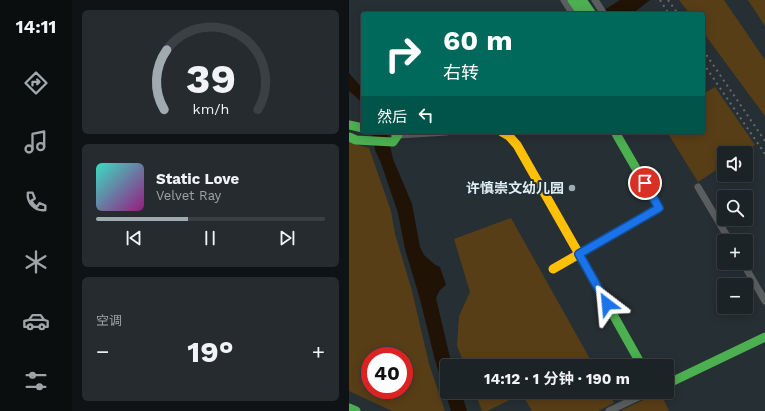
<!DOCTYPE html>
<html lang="zh">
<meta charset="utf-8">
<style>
:root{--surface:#1c2326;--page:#252b2e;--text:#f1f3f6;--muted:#a0a4a7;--line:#3a4043;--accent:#a1aaaf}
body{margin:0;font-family:"Work Sans","Noto Sans SC",sans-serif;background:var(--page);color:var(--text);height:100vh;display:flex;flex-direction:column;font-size:15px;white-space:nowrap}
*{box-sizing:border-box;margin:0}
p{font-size:13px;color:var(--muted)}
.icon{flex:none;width:22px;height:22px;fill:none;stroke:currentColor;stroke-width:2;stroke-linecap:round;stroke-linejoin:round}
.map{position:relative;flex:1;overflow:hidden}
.sheet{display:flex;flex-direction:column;gap:10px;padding:10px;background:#0f1315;width:277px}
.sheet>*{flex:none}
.top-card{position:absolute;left:12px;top:12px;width:344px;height:122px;border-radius:4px;box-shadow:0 2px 10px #0003,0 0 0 1px var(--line);background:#00695c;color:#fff;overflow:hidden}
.controls{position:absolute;left:368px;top:146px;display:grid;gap:8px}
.controls a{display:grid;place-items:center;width:36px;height:36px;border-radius:4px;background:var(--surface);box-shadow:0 2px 10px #0003,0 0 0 1px var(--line);font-size:20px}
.speed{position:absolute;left:12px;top:347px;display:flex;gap:8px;font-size:20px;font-weight:700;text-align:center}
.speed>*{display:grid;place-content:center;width:52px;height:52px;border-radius:50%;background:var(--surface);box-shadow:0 2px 10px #0003,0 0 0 1px var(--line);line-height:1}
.speed .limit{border:6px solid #d22;background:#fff;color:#111}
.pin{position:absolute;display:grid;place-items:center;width:34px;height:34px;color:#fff;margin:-17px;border:2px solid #fff;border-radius:50%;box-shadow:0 1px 4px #0007}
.me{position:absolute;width:44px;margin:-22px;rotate:331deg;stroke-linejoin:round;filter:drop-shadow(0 0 3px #0008)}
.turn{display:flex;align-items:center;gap:14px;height:84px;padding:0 16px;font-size:18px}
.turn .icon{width:52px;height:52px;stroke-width:2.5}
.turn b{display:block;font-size:28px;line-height:34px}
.then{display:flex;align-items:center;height:38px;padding:0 16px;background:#0003;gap:8px;font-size:15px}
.big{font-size:30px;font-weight:700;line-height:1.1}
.sheet .tile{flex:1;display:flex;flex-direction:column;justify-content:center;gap:6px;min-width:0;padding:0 14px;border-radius:6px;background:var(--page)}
.sheet .dial{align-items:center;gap:0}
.dial svg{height:104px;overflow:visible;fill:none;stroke:var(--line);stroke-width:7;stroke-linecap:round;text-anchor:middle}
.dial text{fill:var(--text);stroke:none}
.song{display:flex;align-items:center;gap:12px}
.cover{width:48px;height:48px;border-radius:6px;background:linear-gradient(135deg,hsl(170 70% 55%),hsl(310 70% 35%))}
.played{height:4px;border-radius:2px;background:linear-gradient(90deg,var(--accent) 40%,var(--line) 40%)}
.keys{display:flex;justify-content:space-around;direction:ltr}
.heat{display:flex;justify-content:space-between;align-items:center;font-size:22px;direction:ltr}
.trip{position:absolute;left:91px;top:359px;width:234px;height:40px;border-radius:4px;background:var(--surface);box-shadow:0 2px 10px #0003,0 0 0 1px var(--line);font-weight:700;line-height:40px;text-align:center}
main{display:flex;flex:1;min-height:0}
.dock{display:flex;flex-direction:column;width:72px;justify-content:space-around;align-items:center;background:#0b0e0f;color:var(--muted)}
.dock .icon{width:28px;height:28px}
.dock .active{color:var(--accent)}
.dock b{font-size:18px;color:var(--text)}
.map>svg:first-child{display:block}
.green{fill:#583e17;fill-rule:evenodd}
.water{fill:#201205}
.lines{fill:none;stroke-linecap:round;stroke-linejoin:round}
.street{stroke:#5a5e5f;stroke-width:7}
.fast{stroke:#4caf50;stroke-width:9}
.slow{stroke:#ffc107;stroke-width:9}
.rail{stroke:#666b6e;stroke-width:2;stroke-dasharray:2 4;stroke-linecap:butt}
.route-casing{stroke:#114b97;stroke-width:10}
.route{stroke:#1a73e8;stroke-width:7}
.poi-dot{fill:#a1aaaf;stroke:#203139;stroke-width:1.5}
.labels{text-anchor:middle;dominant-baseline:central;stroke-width:4;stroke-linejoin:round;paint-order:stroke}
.poi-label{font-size:14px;font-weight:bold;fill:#e3edf2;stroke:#203139;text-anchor:end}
</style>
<main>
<nav class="dock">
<b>14:11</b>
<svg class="icon active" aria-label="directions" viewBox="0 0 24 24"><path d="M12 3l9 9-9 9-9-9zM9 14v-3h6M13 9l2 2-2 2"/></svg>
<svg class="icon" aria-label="music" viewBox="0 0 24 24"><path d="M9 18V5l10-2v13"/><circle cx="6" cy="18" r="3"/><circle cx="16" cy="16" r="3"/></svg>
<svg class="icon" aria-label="phone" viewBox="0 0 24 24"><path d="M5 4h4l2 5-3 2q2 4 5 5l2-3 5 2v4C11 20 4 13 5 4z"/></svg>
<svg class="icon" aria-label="climate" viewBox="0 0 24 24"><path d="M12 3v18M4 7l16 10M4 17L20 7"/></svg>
<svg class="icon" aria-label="car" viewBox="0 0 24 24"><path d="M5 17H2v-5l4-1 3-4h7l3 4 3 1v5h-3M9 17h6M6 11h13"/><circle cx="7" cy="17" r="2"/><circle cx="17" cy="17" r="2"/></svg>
<svg class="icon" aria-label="filters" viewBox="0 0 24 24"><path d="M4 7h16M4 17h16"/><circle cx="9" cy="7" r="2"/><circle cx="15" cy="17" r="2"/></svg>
</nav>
<section class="sheet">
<div class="tile dial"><svg viewBox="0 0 100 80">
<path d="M14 69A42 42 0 1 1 86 69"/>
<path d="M14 69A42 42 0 0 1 16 23" stroke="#a1aaaf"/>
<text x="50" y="56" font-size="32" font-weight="700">39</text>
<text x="50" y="72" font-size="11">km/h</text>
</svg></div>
<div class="tile">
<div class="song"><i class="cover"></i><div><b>Static Love</b><p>Velvet Ray</p></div></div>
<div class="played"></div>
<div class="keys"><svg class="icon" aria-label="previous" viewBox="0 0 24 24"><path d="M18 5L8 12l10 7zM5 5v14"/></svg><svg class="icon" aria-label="pause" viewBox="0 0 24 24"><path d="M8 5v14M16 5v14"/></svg><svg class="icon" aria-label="next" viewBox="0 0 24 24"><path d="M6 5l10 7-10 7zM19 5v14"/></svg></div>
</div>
<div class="tile"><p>空调</p>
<div class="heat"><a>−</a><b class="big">19°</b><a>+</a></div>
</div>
</section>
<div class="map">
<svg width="416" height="411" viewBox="0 0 416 411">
<rect width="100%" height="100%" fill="#262f33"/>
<!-- green -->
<g class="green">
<path d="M 330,0 L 375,0 L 416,60 L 416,116 L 354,32 L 354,14 L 341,14 Z"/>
<path d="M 399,0 L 416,0 L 416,26 Z"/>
<path d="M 366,87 L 406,145 L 394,153 L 375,153 L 375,165 L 349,182 L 318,132 L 354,132 L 354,94 Z"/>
<path d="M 0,142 L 20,148 L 42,211 L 46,234 L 63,291 L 80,364 L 96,411 L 43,411 L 0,391 ZM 21,356 L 55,356 L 55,390 L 21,390 Z"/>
<path d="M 162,218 L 245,366 L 116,366 L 108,346 L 110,316 L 121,292 L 105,239 Z"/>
<path d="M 126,392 L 259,392 L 265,403 L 249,411 L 183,411 L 173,394 L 138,411 L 133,411 Z"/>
<path d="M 311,392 L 320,411 L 271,411 Z"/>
</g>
<!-- water -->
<g class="water">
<path d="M 271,0 L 301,0 L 283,14 L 249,14 Z"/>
<path d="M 0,73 L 14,89 L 14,103 L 0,91 Z"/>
<path d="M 23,132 L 38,132 L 44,159 L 63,204 L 71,247 L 75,255 L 85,264 L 91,267 L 97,285 L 91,290 L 87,298 L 103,366 L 98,366 L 98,392 L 112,392 L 118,411 L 102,411 L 86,360 L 71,299 L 56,249 L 49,213 L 32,163 L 26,150 Z"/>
</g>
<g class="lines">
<!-- street -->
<g class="street">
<path d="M 215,0 L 224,14"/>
<path d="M 246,0 L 255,14"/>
<path d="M 49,135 L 98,132"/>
<path d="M 349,187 L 381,241"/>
<path d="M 394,263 L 416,301"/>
<path d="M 260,411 L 300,392"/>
</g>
<!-- fast -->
<g class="fast">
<path d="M 223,0 L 233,14"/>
<path d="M 233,0 L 243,14"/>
<path d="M 0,125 L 14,128"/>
<path d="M 266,132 L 310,208 L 230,254 L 293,366"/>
<path d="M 0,137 L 7,140 L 44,142 L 49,135 L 45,132"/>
<path d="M 318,384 L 416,337"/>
<path d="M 0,408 L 7,411"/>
</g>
<!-- slow -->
<path class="slow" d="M 153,132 L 160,136 L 168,145 L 230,254 L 204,269"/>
<!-- rail -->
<g class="rail">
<path d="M 311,0 L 320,14"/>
<path d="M 319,0 L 329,14"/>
<path d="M 354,50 L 416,141"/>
<path d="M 354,63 L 416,154"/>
</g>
</g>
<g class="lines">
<defs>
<path id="route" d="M 258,304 L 230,254 L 310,208 L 296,183"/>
</defs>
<!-- route casing -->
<use href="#route" class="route-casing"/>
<!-- route -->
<use href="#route" class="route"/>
</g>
<!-- markers -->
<circle class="poi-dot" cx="223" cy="188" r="4"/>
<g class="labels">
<!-- poi labels -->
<g class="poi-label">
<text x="215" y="188">许慎崇文幼儿园</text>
</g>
</g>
</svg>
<div class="controls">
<a><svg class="icon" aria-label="sound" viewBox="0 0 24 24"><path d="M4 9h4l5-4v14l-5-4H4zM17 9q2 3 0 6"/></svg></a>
<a><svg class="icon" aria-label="search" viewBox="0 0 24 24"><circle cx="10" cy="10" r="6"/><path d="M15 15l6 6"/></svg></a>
<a>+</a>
<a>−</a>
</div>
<div class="speed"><div class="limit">40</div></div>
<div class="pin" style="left:296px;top:183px;background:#d93025"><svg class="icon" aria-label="arrive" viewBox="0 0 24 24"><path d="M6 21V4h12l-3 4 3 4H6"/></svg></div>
<svg class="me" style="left:258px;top:304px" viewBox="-20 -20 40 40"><path d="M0-17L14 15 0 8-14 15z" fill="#1a73e8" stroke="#fff" stroke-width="4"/></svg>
<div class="trip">14:12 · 1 分钟 · 190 m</div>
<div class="top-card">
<div class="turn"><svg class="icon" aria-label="right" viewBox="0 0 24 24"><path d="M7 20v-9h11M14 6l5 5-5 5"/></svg><div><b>60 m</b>右转</div></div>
<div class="then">然后<svg class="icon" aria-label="left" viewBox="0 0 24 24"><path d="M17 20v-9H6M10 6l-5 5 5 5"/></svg></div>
</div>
</div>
</main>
